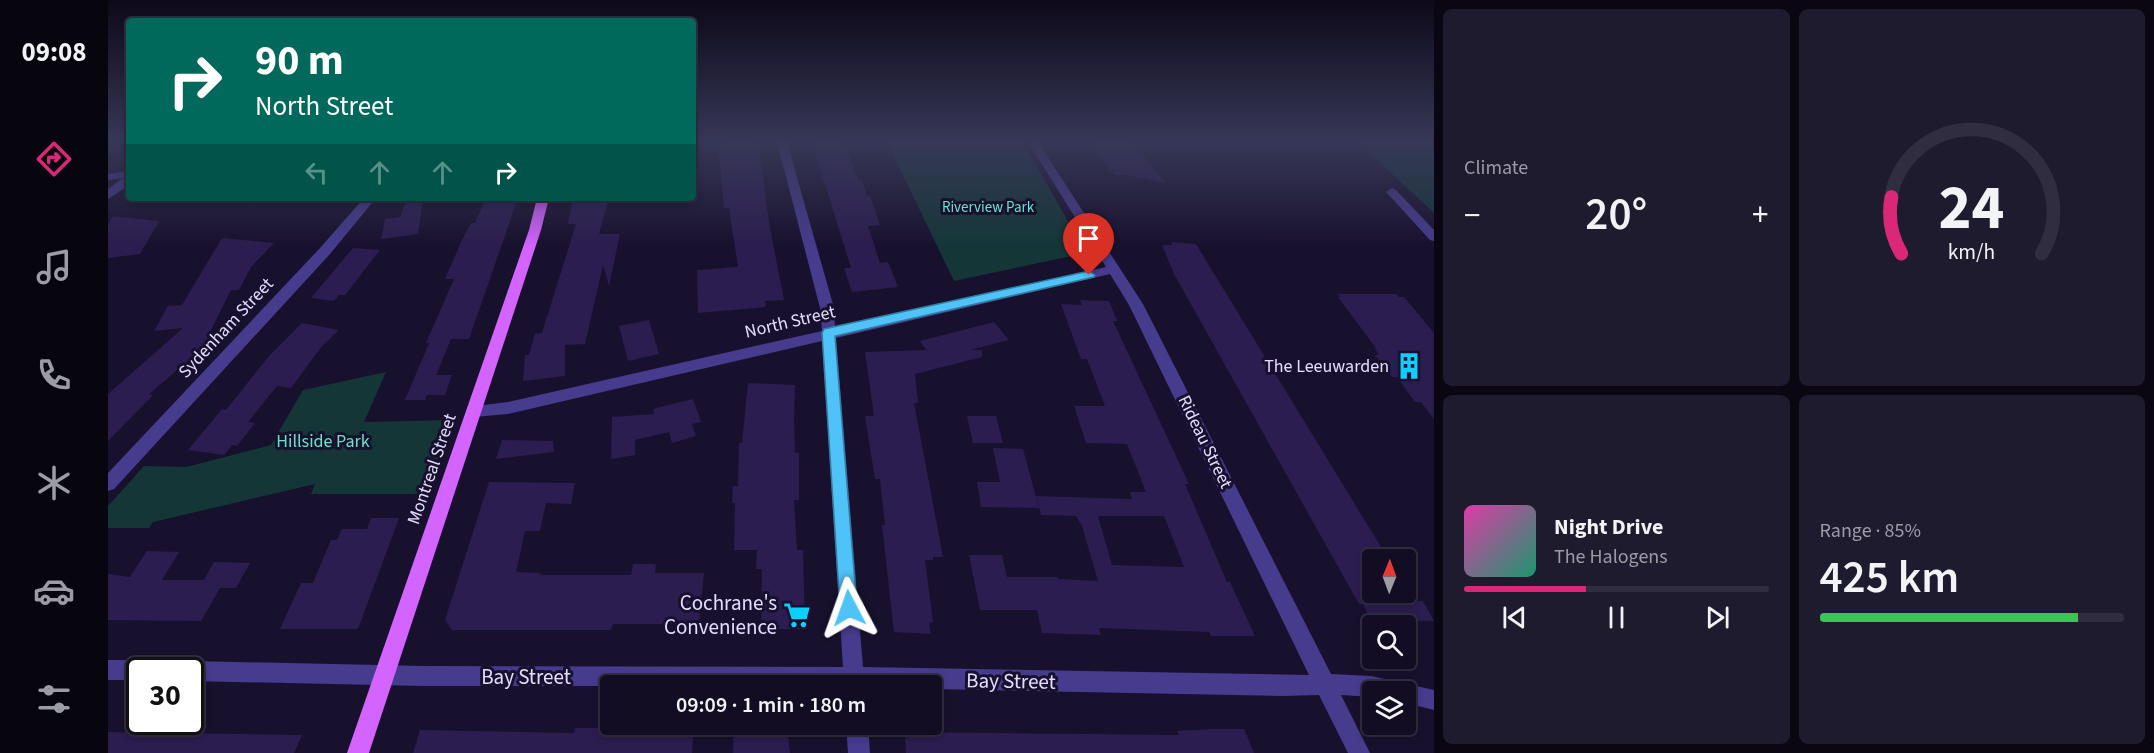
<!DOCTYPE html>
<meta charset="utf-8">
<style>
:root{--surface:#120d22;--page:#1f1b2f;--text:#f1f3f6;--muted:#9c9ca5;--line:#312d40;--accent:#db2777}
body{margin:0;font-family:"Source Sans 3",sans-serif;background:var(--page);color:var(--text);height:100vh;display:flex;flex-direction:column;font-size:22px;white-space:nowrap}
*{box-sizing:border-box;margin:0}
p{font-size:20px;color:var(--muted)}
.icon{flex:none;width:33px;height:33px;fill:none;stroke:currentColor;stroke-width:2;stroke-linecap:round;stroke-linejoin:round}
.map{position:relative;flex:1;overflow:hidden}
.sheet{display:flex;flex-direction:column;gap:9px;padding:9px;background:#0a0713;width:720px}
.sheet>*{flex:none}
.guide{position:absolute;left:18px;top:18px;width:570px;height:183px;border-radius:6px;box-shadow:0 3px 9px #0003,0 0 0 2px var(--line);background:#00695c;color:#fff;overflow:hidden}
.needle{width:39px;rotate:1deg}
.controls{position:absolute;left:1254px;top:549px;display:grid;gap:12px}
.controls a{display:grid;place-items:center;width:54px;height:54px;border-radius:6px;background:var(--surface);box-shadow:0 3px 9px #0003,0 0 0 2px var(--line);font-size:30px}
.speed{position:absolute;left:18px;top:657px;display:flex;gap:12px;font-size:30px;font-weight:700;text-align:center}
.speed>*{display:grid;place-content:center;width:78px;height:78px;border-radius:50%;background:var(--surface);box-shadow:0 3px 9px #0003,0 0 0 2px var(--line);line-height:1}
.speed .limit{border:3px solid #111;border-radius:9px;background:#fff;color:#111}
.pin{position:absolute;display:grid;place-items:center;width:51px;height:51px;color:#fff;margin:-62px -26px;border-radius:50% 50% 50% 0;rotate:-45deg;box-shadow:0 0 6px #0007}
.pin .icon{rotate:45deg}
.me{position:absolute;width:66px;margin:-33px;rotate:356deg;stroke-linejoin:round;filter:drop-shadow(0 0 4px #0008)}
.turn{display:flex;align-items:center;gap:21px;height:126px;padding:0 30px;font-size:27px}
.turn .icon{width:78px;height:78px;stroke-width:2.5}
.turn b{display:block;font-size:42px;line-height:51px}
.lanes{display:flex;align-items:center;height:57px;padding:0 30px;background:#0003;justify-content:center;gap:30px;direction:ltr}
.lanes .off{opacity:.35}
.big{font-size:45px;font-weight:600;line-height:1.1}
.sheet .card{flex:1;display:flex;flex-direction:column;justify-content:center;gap:9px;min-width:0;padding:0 21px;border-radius:9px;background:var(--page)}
.sheet .dial{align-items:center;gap:0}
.dial svg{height:156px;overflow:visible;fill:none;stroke:var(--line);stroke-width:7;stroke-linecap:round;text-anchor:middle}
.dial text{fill:var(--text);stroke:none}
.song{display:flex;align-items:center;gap:18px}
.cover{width:72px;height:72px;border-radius:9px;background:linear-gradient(135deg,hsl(320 70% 55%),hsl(160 70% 35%))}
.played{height:6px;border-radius:3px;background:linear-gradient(90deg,var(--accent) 40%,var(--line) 40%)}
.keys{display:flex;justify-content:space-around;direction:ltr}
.heat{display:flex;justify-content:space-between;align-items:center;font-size:33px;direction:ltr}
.charge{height:9px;border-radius:4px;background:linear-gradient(90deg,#34c759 85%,var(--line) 0)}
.sheet .tiles{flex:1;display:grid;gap:9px;grid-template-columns:repeat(2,1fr)}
.trip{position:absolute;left:492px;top:675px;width:342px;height:60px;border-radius:6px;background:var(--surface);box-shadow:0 3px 9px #0003,0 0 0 2px var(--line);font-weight:600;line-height:60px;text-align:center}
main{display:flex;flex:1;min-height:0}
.tabs{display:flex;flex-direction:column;width:108px;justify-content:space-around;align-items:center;background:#07050e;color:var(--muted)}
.tabs .icon{width:42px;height:42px}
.tabs .current{color:var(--accent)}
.tabs b{font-size:27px;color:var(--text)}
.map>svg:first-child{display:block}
.green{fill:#143637}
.building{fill:#2b1d4f;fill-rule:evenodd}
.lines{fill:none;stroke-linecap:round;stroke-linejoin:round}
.minor{fill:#463b8d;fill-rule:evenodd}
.major{fill:#d364ff;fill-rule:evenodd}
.route{fill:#4fc3f7;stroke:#337fa1;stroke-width:1.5}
.labels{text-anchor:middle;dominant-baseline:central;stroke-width:6;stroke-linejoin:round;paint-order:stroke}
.far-park-label{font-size:15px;fill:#65e4cf;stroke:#18112d}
.street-label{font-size:18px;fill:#e4ddff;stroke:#18112d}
.poi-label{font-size:18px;fill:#e4ddff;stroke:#18112d;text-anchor:end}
.park-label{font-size:18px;fill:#65e4cf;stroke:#18112d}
.near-poi-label{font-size:21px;fill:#e4ddff;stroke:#18112d;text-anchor:end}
.near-street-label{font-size:21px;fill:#e4ddff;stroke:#18112d}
</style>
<main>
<nav class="tabs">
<b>09:08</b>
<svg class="icon current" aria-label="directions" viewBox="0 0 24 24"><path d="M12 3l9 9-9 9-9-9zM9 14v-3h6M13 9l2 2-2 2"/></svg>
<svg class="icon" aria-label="music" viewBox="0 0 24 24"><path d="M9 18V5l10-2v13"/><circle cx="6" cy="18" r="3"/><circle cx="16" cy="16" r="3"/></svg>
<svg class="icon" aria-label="phone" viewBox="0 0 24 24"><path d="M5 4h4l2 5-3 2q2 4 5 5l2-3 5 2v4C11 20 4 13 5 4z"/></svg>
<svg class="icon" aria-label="climate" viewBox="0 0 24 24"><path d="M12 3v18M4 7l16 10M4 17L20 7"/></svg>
<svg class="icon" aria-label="car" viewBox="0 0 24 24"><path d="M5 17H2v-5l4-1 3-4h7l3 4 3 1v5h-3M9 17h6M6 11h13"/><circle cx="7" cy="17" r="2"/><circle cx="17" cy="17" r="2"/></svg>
<svg class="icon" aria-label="filters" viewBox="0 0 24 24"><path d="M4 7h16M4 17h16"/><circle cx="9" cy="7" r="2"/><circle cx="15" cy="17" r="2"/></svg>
</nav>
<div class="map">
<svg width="1326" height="753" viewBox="0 0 1326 753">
<rect width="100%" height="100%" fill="#18112d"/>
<!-- green -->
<g class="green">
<path d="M 779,142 L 915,142 L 978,253 L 846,281 Z"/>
<path d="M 1250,142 L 1326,142 L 1326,213 Z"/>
<path d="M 278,372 L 256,422 L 344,420 L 317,494 L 203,494 L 207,484 L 45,522 L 41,528 L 0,528 L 0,506 L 36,466 L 78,467 L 163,445 L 195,390 Z"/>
</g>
<!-- building -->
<g class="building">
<path d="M 623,142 L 650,142 L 662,228 L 676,300 L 657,301 L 658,307 L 590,313 L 589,270 L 630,267 L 621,208 L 616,208 L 610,144 L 623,143 Z"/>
<path d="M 704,142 L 736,142 L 750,180 L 754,179 L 759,196 L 762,195 L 772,225 L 760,226 L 772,263 L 780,262 L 790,287 L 744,292 L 736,268 L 743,268 Z"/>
<path d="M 981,142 L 1024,142 L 1058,183 L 1019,175 L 1007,175 Z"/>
<path d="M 315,198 L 310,234 L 273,239 L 277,219 L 292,217 L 299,199 Z"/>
<path d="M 378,198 L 410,198 L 361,339 L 343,339 L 328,375 L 344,375 L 337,395 L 319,395 L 317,400 L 297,400 L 321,343 L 318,343 L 346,279 L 337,279 L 354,240 L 363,223 L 367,223 Z"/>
<path d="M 465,198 L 501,198 L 491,234 L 512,234 L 501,286 L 495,265 L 477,344 L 457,345 L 457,376 L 415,381 L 417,355 L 421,355 L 427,334 L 434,333 L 468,224 L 460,224 Z"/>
<path d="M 5,216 L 51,221 L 32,254 L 0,258 L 0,224 Z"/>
<path d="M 114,238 L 166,243 L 143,267 L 131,290 L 123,290 L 101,334 L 109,336 L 41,394 L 45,395 L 0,441 L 0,394 L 75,328 L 46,331 L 60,306 L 74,305 Z"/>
<path d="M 1063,242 L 1088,244 L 1281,560 L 1264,560 L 1264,592 L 1298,592 L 1298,587 L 1306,601 L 1315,601 L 1326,621 L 1282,620 L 1281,616 L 1261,617 L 1255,604 L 1251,604 L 1066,274 L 1054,245 L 1064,245 Z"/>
<path d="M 245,248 L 272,250 L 237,295 L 231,295 L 226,301 L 203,298 Z"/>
<path d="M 1230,294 L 1289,294 L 1291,297 L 1296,297 L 1326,333 L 1326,419 L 1313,402 L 1307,402 L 1289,377 L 1284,377 L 1267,355 L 1271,355 L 1266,347 L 1268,348 L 1230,297 L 1233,297 Z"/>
<path d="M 972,300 L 1001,301 L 1009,321 L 1005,321 L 1081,484 L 1077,484 L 1119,582 L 1122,582 L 1147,636 L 1103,636 L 1101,632 L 991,628 L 993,635 L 934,633 L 929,610 L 872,610 L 861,555 L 894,555 L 899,577 L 950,577 L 950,579 L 990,581 L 974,526 L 968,516 L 933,515 L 928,496 L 1024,499 L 1022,492 L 1038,492 L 1019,444 L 978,443 L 966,406 L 997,406 L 979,359 L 973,359 L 953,304 L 974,305 ZM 990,516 L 1056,516 L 1076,567 L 1004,565 Z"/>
<path d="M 541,320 L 551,354 L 520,361 L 511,326 Z"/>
<path d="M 886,322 L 901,340 L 862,350 L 874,350 L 874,357 L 807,374 L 810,403 L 806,403 L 835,557 L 825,557 L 825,560 L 817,560 L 825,622 L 821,623 L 823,634 L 786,632 L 774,525 L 777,525 L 772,479 L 767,479 L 757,416 L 766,416 L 757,352 L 818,350 L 812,341 Z"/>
<path d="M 194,323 L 231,330 L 214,346 L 183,388 L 169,386 L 140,422 L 147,423 L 129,446 L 124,445 L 116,455 L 80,450 L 114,409 L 118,410 L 161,356 Z"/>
<path d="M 640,383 L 687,385 L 686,419 L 687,453 L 691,453 L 691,500 L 686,500 L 689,550 L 695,550 L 697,629 L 653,629 L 654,569 L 648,569 L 649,550 L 626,550 L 627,503 L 624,503 L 625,486 L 630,486 L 631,443 L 634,443 Z"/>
<path d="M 585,399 L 593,422 L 584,424 L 588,436 L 564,443 L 561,432 L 527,440 L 527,455 L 503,459 L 504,417 L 546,414 L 545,409 Z"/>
<path d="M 859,416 L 888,416 L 895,443 L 865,443 Z"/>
<path d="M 394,440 L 445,441 L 446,452 L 388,459 Z"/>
<path d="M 885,448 L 915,449 L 931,508 L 873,507 L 869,482 L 892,482 Z"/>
<path d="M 381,482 L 467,483 L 463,504 L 438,503 L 432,531 L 417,531 L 408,572 L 433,573 L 432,575 L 523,575 L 525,564 L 548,564 L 547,573 L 596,573 L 591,624 L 505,624 L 503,630 L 344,630 L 337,620 Z"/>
<path d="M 263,518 L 291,518 L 250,629 L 172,629 L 193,583 L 205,583 L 223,540 L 229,540 L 234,529 L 259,529 Z"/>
<path d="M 39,551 L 71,552 L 54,580 L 96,580 L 106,562 L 142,563 L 128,588 L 112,588 L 93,621 L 0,620 L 0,574 L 22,577 Z"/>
<path d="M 552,724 L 586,724 L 584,753 L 305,753 L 312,730 L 466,733 L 467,728 L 501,728 L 500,732 L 551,732 Z"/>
<path d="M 626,725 L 650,725 L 650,733 L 680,733 L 682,753 L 625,753 Z"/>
<path d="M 1106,729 L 1136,729 L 1146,753 L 798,753 L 797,739 L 804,732 L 1071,735 L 1069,731 Z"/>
<path d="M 0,732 L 194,735 L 186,753 L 0,753 Z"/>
</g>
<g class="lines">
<!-- minor -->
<g class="minor">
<path d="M 669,142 L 679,142 L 726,308 L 727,328 L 998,267 L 920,142 L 930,142 L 1035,304 L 1223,674 L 1263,676 L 1326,690 L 1326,710 L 1298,703 L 1298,692 L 1264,692 L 1264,697 L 1233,695 L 1262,753 L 1240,753 L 1211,695 L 1175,696 L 824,689 L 824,686 L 316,686 L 82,681 L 82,670 L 72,670 L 75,664 L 82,661 L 316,666 L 735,667 L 714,341 L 400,414 L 366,417 L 360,415 L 358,411 L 360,407 L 400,402 L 714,331 L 712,308 ZM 1002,274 L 1021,305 L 1201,675 L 755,667 L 728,338 Z"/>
<path d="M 21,171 L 21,185 L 0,199 L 0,189 L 15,178 L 0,180 L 0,174 Z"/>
<path d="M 1284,188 L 1288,190 L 1326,230 L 1326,241 L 1322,240 L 1280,194 L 1278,192 Z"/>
<path d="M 256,198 L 268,198 L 222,254 L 6,489 L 0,491 L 0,473 L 212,248 Z"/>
<path d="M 0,660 L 51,660 L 58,663 L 61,670 L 32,670 L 32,680 L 0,680 Z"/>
<path d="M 738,724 L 760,724 L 762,753 L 740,753 Z"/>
</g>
<!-- major -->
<path class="major" d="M 429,198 L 441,198 L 433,230 L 261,753 L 239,753 L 421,230 Z"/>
</g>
<!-- sky -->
<linearGradient id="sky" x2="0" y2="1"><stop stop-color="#0d0919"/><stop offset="0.57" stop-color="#373857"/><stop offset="1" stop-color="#373857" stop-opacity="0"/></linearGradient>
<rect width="1326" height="247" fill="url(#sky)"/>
<!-- route -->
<path class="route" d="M 981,271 L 987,275 L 986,277 L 727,336 L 749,608 L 747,614 L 741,617 L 734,614 L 732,608 L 714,333 L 716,329 Z"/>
<!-- icons -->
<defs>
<symbol id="building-bare" viewBox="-9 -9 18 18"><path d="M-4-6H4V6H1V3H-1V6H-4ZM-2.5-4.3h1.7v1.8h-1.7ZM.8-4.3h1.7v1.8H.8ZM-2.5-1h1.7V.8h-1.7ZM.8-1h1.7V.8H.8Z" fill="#09d1ff" stroke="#18112d" stroke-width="2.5" paint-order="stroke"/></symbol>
<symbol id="supermarket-bare" viewBox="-9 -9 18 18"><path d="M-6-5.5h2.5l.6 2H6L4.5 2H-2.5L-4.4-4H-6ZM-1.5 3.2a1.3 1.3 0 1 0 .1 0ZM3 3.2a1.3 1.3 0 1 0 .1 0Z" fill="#09d1ff" stroke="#18112d" stroke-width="2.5" paint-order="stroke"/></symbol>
</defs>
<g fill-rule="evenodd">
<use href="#building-bare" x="1282" y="347" width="38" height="38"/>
<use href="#supermarket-bare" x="670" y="596" width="38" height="38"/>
</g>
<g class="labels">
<!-- far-park labels -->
<g class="far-park-label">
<text x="880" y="207">Riverview Park</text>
</g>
<!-- street labels -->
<g class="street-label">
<text transform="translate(682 322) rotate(-13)">North Street</text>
<text transform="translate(118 328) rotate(-47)">Sydenham Street</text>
<text transform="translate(1097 442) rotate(64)">Rideau Street</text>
<text transform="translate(324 469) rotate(-71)">Montreal Street</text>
</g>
<!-- poi labels -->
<g class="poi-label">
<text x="1281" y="366">The Leeuwarden</text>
</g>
<!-- park labels -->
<g class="park-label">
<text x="215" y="441">Hillside Park</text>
</g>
<!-- near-poi labels -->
<g class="near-poi-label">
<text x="669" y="603">Cochrane's<tspan x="669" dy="24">Convenience</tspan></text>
</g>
<!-- near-street labels -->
<g class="near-street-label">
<text x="418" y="677">Bay Street</text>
<text transform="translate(903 681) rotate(1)">Bay Street</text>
</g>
</g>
</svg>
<div class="controls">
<a><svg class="needle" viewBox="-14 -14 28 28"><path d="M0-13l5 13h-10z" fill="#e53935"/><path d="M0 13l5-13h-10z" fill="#9c9ca5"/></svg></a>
<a><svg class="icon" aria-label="search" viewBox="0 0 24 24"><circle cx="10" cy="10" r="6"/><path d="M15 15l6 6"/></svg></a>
<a><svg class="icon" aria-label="layers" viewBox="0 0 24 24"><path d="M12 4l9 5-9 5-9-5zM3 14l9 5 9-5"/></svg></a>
</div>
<div class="speed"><div class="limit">30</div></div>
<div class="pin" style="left:981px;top:275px;background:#d93025"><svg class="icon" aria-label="arrive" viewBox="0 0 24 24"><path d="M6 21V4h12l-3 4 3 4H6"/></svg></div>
<svg class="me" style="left:741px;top:608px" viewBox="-20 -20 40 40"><path d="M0-17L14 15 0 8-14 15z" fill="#4fc3f7" stroke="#fff" stroke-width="4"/></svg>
<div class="trip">09:09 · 1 min · 180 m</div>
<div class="guide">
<div class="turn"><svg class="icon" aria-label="right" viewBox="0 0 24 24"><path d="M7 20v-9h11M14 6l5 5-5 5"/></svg><div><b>90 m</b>North Street</div></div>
<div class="lanes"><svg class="icon off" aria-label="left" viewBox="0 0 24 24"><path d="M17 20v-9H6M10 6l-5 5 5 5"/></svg><svg class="icon off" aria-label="ahead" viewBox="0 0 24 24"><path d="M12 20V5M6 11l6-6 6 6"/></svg><svg class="icon off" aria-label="ahead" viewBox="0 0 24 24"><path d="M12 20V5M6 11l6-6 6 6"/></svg><svg class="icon" aria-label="right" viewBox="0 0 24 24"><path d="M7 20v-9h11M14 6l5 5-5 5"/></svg></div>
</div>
</div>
<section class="sheet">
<div class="tiles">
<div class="card"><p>Climate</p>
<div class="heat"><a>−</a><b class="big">20°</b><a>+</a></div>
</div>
<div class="card dial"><svg viewBox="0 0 100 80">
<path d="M14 69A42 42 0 1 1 86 69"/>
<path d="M14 69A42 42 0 0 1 9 40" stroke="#db2777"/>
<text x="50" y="56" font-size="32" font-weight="700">24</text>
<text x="50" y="72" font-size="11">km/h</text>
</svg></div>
<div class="card">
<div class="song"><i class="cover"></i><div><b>Night Drive</b><p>The Halogens</p></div></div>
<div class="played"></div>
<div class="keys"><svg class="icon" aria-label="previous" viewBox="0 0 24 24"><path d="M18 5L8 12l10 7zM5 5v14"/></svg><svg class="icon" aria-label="pause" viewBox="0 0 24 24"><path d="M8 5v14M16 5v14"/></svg><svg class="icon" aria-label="next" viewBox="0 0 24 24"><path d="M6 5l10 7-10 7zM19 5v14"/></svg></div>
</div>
<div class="card"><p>Range · 85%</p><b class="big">425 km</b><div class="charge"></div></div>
</div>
</section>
</main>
